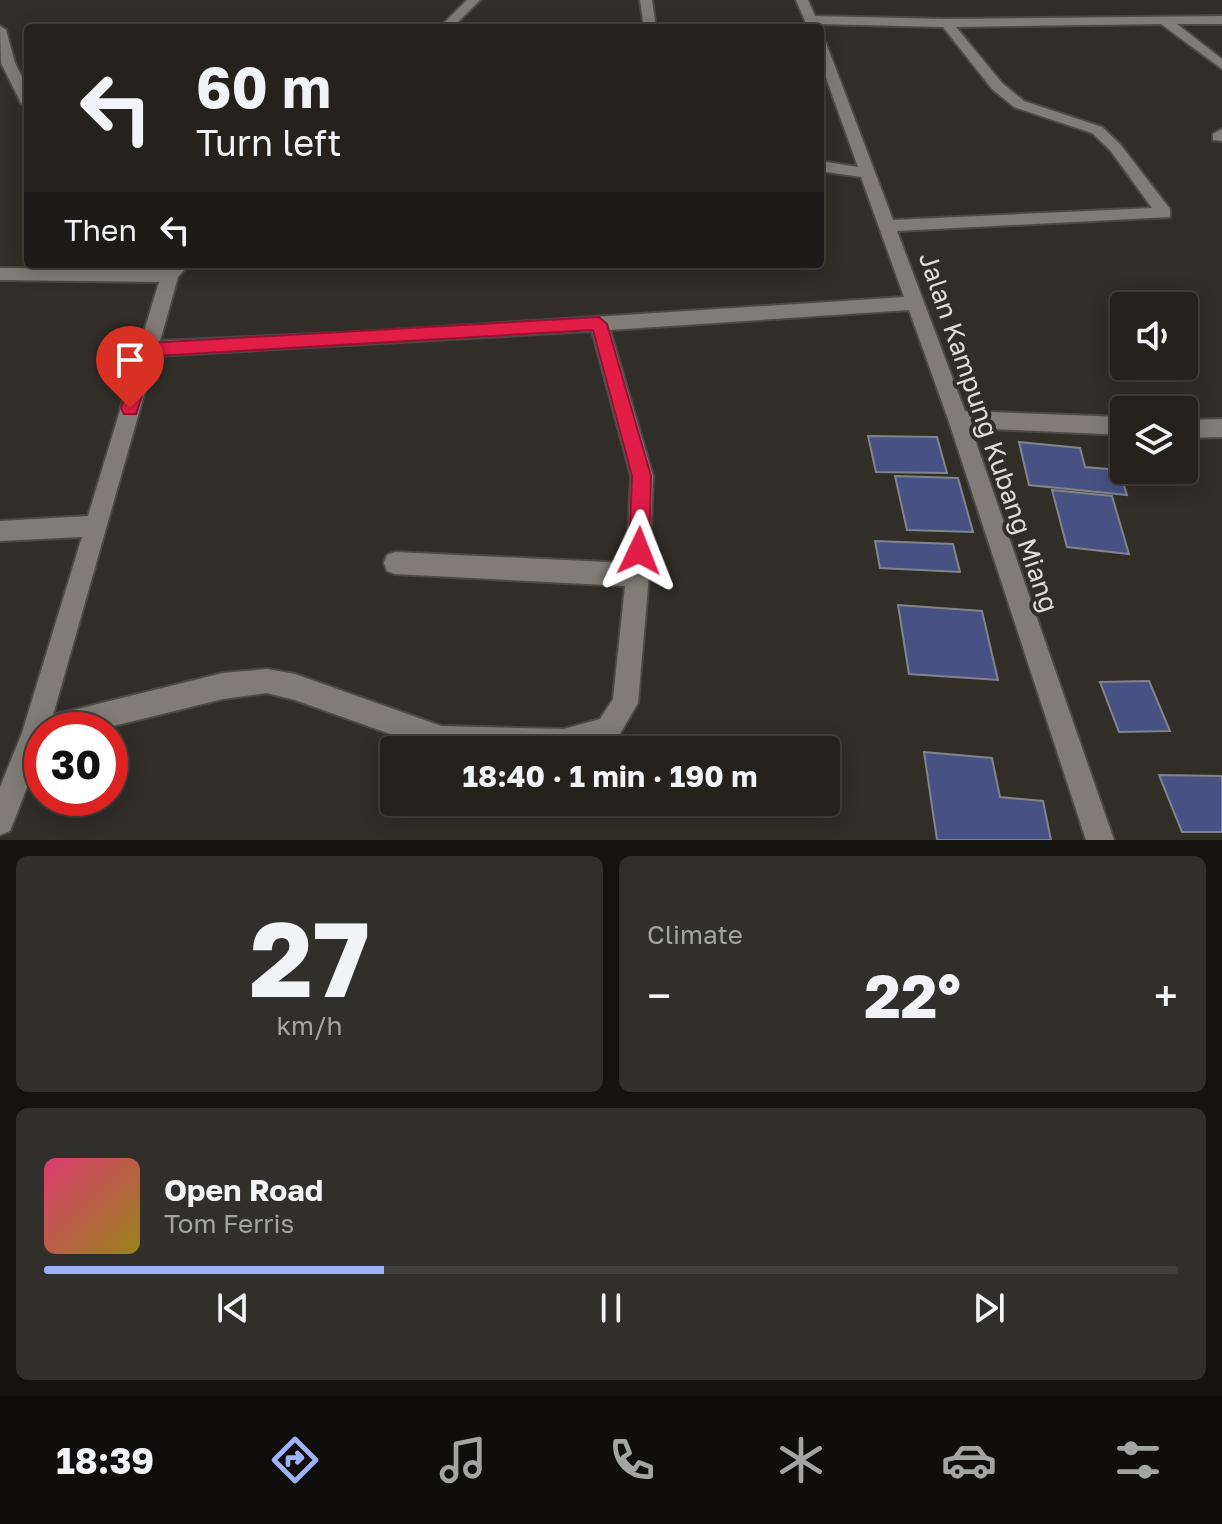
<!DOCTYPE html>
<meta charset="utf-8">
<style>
:root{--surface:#25221e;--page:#312f2b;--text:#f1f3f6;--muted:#a3a4a4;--line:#423f3c;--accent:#a1b2fd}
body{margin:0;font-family:"Golos Text",sans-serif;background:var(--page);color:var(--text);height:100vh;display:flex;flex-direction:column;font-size:30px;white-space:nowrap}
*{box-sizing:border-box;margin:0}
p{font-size:26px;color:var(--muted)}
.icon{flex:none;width:44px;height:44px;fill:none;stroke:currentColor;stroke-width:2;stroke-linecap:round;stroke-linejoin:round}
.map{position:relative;height:840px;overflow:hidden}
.panel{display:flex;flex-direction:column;gap:16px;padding:16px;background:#141310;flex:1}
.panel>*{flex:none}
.guide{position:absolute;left:24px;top:24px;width:800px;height:244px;border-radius:8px;box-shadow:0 4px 20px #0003,0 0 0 2px var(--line);background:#25221e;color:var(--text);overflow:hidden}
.buttons{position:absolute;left:1110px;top:292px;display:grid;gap:16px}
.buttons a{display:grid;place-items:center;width:88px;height:88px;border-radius:8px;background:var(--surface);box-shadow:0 4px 20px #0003,0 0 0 2px var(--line);font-size:40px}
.speed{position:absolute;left:24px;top:712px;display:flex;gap:16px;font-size:40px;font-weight:700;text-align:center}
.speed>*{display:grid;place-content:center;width:104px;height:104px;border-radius:50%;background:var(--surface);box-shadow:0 4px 20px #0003,0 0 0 2px var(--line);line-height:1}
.speed .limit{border:12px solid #d22;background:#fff;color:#111}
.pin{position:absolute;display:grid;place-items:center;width:68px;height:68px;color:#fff;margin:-82px -34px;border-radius:50% 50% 50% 0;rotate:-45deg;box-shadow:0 0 8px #0007}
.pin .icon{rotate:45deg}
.me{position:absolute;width:88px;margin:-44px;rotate:2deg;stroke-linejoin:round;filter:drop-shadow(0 0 6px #0008)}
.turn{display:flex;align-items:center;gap:28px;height:168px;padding:0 40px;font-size:36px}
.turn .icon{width:104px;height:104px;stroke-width:2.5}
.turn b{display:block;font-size:56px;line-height:68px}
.then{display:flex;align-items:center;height:76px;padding:0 40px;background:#0003;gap:16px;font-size:30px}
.big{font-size:60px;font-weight:700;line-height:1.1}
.panel .card{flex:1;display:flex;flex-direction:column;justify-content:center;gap:12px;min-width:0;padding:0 28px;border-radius:12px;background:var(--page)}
.panel .dial{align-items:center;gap:0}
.dial b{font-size:104px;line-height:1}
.song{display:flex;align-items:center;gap:24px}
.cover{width:96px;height:96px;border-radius:12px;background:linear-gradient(135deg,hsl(340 70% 55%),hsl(50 70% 35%))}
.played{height:8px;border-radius:4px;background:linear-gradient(90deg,var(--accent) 30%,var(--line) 30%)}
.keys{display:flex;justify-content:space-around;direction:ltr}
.heat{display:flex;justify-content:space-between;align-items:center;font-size:44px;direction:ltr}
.panel .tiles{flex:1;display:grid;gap:16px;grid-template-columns:1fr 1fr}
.card:last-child{grid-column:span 2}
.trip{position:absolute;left:380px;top:736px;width:460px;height:80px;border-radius:8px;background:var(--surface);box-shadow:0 4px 20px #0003,0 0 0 2px var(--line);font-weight:700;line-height:80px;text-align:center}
.tabs{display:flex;height:128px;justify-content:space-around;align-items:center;background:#0f0e0c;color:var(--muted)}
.tabs .icon{width:56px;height:56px}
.tabs .current{color:var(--accent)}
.tabs b{font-size:36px;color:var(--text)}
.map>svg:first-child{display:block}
.building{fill:#475184;stroke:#82848b;stroke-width:2}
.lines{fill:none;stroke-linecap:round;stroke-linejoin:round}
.minor-casing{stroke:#4c4a45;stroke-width:4}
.minor{fill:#817d76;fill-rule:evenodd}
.route{fill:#e11d48;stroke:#92132f;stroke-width:2}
.labels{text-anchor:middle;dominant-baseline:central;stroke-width:8;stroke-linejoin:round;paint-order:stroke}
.street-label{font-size:26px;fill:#dfddd9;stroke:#312e28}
</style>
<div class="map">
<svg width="1222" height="840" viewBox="0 0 1222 840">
<rect width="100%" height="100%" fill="#312e28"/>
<!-- building -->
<g class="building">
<path d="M 868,436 L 937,437 L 947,473 L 876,472 Z"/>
<path d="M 1019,442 L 1080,448 L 1085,467 L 1119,470 L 1127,495 L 1029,485 Z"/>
<path d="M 895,476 L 958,478 L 973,532 L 907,530 Z"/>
<path d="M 1052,490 L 1112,496 L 1129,554 L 1067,547 Z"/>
<path d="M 875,541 L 953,544 L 960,572 L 880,568 Z"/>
<path d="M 898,605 L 982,611 L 998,680 L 909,674 Z"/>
<path d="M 1149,681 L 1170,731 L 1119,732 L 1100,682 Z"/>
<path d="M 924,752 L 992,758 L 1000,797 L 1043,801 L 1051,840 L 937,840 Z"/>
<path d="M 1159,775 L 1222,776 L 1222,832 L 1182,832 Z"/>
</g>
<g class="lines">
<defs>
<g id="minor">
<path d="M 467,0 L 480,0 L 452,28 L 439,28 Z"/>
<path d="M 640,0 L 652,0 L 656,28 L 644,28 Z"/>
<path d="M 796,0 L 808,0 L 815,16 L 947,19 L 1222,16 L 1222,24 L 1177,24 L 1222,59 L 1222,69 L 1161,24 L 956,27 L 1002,83 L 1024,101 L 1102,127 L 1120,144 L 1170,209 L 1170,217 L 897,231 L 965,411 L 1124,417 L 1124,435 L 971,428 L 1114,840 L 1086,840 L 948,419 L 909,310 L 610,330 L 653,476 L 649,575 L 638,703 L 617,739 L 582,750 L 435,750 L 295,700 L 267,693 L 223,699 L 97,730 L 42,730 L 42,748 L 14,821 L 10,831 L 0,835 L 0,787 L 22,733 L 82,537 L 0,541 L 0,521 L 88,516 L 159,282 L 0,280 L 0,268 L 163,270 L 164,264 L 183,264 L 186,268 L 178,277 L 160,341 L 363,332 L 904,297 L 861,177 L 820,171 L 820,161 L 858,167 L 820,61 L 820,39 L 826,43 L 893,220 L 1152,208 L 1110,150 L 1092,133 L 1014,107 L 992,89 L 943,27 L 818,24 L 820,28 L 808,28 ZM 592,331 L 631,476 L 627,563 L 395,552 L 387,555 L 384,563 L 387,571 L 395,574 L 625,586 L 613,699 L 600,719 L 564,729 L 441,726 L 295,674 L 267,669 L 223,673 L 53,715 L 155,356 Z"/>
<path d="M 0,26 L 6,30 L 15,63 L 28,89 L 28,107 L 21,103 L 1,63 Z"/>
<path d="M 1222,129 L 1222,141 L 1213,140 L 1213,134 Z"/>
<path d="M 1222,419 L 1222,437 L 1184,438 L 1184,420 Z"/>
</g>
</defs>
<!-- minor casing -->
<use href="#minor" class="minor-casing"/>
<!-- minor -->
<use href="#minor" class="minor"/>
</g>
<!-- route -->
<path class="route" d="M 599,317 L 607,324 L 651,476 L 649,551 L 646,557 L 639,560 L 632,557 L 629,551 L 632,476 L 593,330 L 155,356 L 136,414 L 124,414 L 121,408 L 140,349 L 148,343 Z"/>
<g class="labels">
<!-- street labels -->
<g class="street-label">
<text transform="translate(989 432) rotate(71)">Jalan Kampung Kubang Miang</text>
</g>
</g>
</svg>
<div class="buttons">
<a><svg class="icon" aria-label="sound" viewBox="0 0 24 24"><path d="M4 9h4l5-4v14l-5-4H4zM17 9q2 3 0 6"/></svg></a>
<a><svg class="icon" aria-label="layers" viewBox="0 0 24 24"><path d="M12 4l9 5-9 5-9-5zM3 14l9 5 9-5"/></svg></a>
</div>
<div class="speed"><div class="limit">30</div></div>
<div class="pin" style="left:130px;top:408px;background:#d93025"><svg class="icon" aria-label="arrive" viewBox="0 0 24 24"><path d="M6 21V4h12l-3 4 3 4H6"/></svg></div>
<svg class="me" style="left:639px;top:551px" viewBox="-20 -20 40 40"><path d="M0-17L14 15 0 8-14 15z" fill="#e11d48" stroke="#fff" stroke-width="4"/></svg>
<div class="trip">18:40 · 1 min · 190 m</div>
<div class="guide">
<div class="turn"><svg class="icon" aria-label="left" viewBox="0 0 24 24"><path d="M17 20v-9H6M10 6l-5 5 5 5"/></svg><div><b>60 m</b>Turn left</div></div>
<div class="then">Then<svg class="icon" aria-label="left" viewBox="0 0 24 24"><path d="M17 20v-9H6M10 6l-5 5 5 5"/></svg></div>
</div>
</div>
<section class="panel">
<div class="tiles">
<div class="card dial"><b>27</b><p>km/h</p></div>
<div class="card"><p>Climate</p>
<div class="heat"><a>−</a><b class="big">22°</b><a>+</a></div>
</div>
<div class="card">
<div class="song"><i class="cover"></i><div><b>Open Road</b><p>Tom Ferris</p></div></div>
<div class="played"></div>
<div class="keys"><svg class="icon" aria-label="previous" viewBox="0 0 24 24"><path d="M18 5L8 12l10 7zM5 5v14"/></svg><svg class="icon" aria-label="pause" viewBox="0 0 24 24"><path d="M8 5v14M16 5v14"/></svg><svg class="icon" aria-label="next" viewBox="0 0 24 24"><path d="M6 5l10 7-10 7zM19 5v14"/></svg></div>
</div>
</div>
</section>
<nav class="tabs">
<b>18:39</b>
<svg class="icon current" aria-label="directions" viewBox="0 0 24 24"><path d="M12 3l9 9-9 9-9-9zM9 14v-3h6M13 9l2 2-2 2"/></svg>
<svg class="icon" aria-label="music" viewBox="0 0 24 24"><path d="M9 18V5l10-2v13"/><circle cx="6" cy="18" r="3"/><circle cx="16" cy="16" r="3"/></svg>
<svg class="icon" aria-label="phone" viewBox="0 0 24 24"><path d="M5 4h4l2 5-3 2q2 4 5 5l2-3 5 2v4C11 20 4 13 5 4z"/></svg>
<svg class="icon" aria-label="climate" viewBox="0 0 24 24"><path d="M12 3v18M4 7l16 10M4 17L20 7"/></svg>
<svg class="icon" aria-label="car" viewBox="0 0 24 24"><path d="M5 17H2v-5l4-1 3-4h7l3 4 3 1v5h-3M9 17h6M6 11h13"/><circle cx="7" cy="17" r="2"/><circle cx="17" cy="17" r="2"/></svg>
<svg class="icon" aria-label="filters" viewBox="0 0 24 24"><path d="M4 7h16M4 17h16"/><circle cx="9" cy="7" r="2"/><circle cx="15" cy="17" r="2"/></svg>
</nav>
